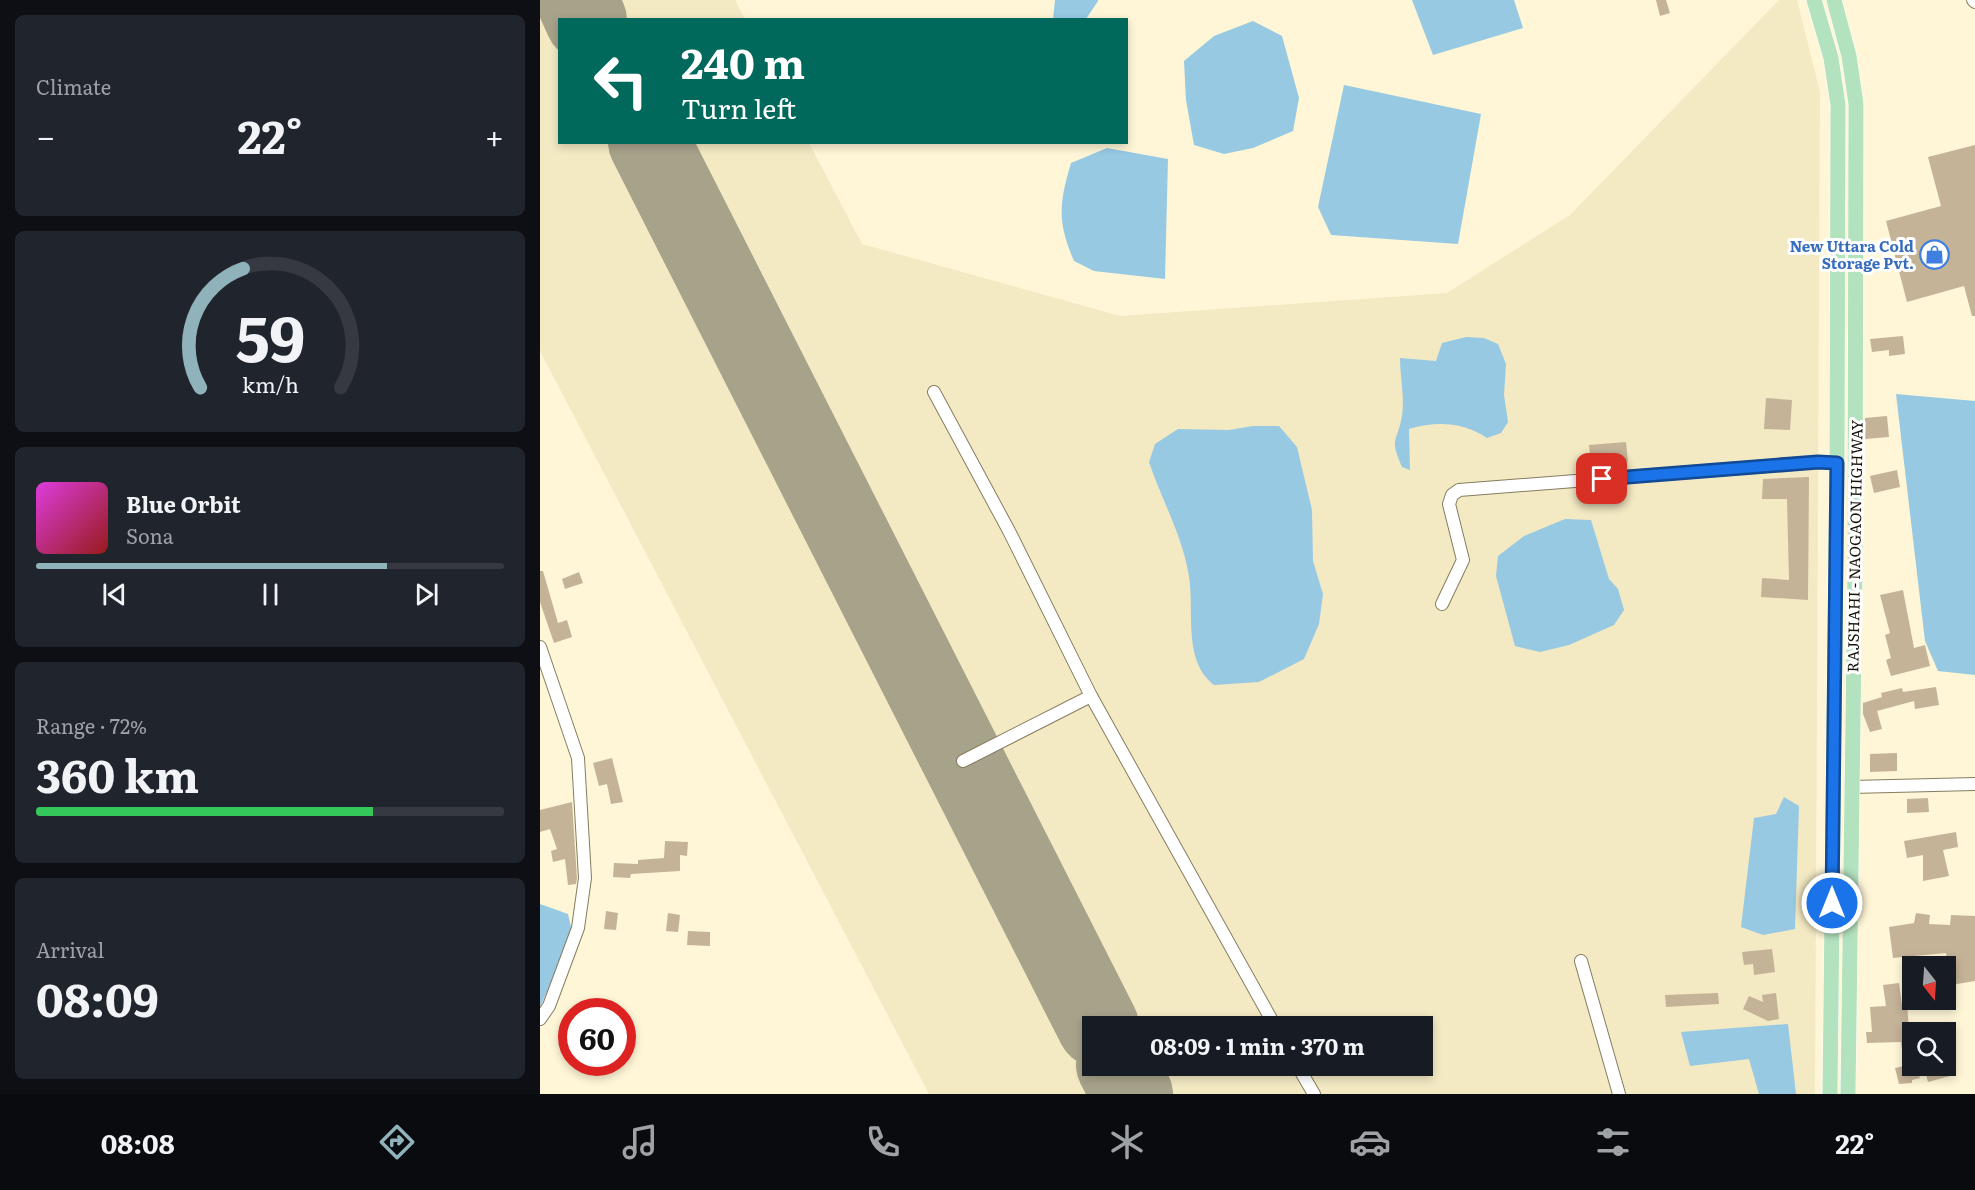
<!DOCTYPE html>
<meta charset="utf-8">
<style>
:root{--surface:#171b24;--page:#20242c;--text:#f1f3f6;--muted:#9ea1a6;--line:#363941;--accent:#90b2ba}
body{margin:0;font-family:Literata,serif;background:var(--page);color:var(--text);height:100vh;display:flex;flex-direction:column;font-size:22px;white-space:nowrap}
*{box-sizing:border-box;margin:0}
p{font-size:20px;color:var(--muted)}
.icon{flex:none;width:33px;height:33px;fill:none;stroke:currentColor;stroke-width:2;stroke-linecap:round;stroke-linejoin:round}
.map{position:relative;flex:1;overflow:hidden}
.details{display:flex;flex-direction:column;gap:15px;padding:15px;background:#0d0f14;width:540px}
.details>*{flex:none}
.top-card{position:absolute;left:18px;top:18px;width:570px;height:126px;border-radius:0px;box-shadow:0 3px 9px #0003;background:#00695c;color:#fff;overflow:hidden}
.needle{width:39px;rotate:163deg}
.tools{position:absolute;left:1362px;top:956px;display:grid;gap:12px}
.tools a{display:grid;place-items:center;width:54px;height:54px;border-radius:0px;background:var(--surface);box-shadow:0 3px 9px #0003;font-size:30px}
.speed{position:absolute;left:18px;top:998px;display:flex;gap:12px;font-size:30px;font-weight:700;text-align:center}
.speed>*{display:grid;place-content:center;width:78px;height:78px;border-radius:50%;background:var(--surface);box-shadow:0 3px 9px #0003;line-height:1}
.speed .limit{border:9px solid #d22;background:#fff;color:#111}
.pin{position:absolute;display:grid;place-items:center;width:51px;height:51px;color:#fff;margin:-26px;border-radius:12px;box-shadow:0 3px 9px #0006}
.me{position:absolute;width:66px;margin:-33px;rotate:0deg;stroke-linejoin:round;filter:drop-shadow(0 0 4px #0008)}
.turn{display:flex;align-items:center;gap:21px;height:126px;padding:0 24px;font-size:27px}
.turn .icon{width:78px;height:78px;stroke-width:2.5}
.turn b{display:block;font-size:42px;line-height:51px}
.big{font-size:45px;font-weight:700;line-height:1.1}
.details .widget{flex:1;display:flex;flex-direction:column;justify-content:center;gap:9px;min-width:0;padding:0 21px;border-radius:9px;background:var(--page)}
.details .dial{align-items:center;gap:0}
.dial svg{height:156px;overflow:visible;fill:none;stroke:var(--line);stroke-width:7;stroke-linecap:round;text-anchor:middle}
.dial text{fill:var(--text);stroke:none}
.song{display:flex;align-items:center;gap:18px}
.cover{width:72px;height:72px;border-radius:9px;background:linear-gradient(135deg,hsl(300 70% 55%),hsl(0 70% 35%))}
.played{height:6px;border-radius:3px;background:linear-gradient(90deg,var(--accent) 75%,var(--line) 75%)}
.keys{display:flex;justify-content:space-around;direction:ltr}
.heat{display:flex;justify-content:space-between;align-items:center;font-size:33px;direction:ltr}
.charge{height:9px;border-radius:4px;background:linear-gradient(90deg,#34c759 72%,var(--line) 0)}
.trip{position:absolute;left:542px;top:1016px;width:351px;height:60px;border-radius:0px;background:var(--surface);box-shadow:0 3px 9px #0003;font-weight:700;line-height:60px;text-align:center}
.menu{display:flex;height:96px;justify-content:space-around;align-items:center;background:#090b0e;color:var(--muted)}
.menu .icon{width:42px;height:42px}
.menu .selected{color:var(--accent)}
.menu b{font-size:27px;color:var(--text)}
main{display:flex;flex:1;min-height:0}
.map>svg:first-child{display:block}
.built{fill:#f3e9c3;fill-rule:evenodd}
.water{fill:#97c9e3}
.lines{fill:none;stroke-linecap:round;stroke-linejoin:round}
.runway{stroke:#a7a28a;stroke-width:82}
.building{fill:#c5b398}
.minor-casing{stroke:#857d61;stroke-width:14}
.major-casing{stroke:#fff;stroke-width:16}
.minor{stroke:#fff;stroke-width:12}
.major{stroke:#b3e2be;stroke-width:15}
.route-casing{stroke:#114b97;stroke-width:15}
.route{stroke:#1a73e8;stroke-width:10}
.labels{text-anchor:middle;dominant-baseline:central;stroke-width:6;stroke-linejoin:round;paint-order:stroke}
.shop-label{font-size:15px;font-weight:bold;fill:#366cbe;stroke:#fff;text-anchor:end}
.street-label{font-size:15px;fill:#151308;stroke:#fff}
</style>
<main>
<section class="details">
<div class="widget"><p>Climate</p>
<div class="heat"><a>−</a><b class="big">22°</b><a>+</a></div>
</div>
<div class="widget dial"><svg viewBox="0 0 100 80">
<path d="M14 69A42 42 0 1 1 86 69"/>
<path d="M14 69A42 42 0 0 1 36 8" stroke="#90b2ba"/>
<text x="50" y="56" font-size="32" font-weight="700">59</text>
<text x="50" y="72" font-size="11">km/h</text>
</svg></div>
<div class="widget">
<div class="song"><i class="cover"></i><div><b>Blue Orbit</b><p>Sona</p></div></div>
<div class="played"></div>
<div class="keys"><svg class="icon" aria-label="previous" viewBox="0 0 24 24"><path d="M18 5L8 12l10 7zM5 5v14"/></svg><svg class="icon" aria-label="pause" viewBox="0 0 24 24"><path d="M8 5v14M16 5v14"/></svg><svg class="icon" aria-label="next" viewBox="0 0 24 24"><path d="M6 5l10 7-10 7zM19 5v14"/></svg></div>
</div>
<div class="widget"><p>Range · 72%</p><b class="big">360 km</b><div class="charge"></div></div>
<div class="widget"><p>Arrival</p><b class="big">08:09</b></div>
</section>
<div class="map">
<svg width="1435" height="1094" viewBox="0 0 1435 1094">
<rect width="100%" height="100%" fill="#fef6d6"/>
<!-- built -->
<path class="built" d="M 0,0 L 195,0 L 205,19 L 20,20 L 20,142 L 269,143 L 322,244 L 580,316 L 907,293 L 1030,215 L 1239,0 L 1257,0 L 1280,92 L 1275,1094 L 389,1094 L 0,351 ZM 552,1026 L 882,1026 L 882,1065 L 552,1065 Z"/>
<!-- water -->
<g class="water">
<path d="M 515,0 L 558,0 L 558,1 L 546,19 L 513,19 Z"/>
<path d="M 872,0 L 974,0 L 983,28 L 893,55 Z"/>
<path d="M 713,21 L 742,36 L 759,98 L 753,131 L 713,148 L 684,154 L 654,145 L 646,100 L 644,61 L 674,36 Z"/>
<path d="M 804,85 L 941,114 L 918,244 L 791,235 L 778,207 Z"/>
<path d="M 567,148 L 628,159 L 625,279 L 554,271 L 534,261 C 517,221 519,204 531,163 Z"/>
<path d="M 926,337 L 944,338 L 958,344 L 966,364 L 964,395 L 968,422 L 961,433 L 947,438 C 923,422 896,421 869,429 L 870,470 L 862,467 C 849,436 857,444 862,416 C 865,399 860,376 860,358 L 896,361 L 902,343 Z"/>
<path d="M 1356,394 L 1435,401 L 1435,675 L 1398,671 L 1385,641 Z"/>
<path d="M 713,426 L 739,426 L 757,447 L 772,510 L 773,561 L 783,594 L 779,624 L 764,659 L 719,682 L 674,685 C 641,659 656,608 648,571 C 641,533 621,498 609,462 L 615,444 L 638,429 L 689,430 Z"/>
<path d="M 1025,519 L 1051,520 L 1069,579 L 1078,589 L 1084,610 L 1074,625 L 1029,645 L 1000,652 L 975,646 L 956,576 L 958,556 L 984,536 Z"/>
<path d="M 1244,797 L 1259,806 L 1255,929 L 1223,935 L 1201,927 L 1214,818 L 1236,814 Z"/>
<path d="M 0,904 L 28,914 L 33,935 L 0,1007 Z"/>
<path d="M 1248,1024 L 1256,1094 L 1219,1094 L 1209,1059 L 1150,1066 L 1141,1032 Z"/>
</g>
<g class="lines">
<!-- runway -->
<g class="runway">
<path d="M 37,0 L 46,20"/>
<path d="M 109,142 L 558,1026"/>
<path d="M 577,1065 L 592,1094"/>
</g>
</g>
<!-- building -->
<g class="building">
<path d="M 1116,0 L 1126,0 L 1130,13 L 1120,16 Z"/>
<path d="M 1435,145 L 1435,316 L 1432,316 L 1424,286 L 1367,302 L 1346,221 L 1401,206 L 1388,157 Z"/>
<path d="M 1363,336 L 1365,354 L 1349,356 L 1349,350 L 1332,352 L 1330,339 Z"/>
<path d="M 1226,398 L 1252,400 L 1250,430 L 1224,429 Z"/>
<path d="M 1347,416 L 1349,437 L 1325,439 L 1325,418 Z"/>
<path d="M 1086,442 L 1088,462 L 1078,463 L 1077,454 L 1050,456 L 1049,445 Z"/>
<path d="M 1357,470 L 1360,487 L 1334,493 L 1330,476 Z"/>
<path d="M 1269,477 L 1268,600 L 1221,597 L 1222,578 L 1249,580 L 1247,499 L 1222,499 L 1223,479 Z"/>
<path d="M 0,571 L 3,571 L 18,623 L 27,620 L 32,637 L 14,643 L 0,602 Z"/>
<path d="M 39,572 L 43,583 L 25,589 L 22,579 Z"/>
<path d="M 1363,590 L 1374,648 L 1385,645 L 1390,666 L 1351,676 L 1346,660 L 1351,658 L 1345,635 L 1350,633 L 1340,595 Z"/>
<path d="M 1396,687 L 1399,705 L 1375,709 L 1374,701 L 1337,711 L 1342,729 L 1330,732 L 1323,714 L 1323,703 L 1342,697 L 1341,693 L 1362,688 L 1363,692 Z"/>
<path d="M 1357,753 L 1357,771 L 1330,772 L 1330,754 Z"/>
<path d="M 72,758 L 83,802 L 71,804 L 67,784 L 59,786 L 53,763 Z"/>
<path d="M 1388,798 L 1389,812 L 1367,813 L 1367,799 Z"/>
<path d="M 32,802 L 37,878 L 36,884 L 28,885 L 25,859 L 13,862 L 11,851 L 17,849 L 10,829 L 0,832 L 0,810 Z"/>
<path d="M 1416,832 L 1418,847 L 1403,850 L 1409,876 L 1383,881 L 1383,855 L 1367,858 L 1364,841 Z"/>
<path d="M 125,841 L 148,842 L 147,856 L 140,855 L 140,871 L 91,874 L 90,878 L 73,877 L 74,863 L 98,864 L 98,860 L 124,858 Z"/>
<path d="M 66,911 L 78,913 L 76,930 L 64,929 Z"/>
<path d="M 128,913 L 140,915 L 138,932 L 126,931 Z"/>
<path d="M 1376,913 L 1390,915 L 1389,924 L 1410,925 L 1411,915 L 1435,916 L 1435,981 L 1411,985 L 1406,953 L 1353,958 L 1349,927 L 1374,923 Z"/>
<path d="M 148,931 L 170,932 L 170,946 L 147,945 Z"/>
<path d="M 1232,949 L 1235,972 L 1214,975 L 1213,964 L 1204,965 L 1202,952 Z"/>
<path d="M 1359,983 L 1362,1005 L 1367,1004 L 1369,1030 L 1372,1031 L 1372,1065 L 1376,1065 L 1380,1078 L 1372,1080 L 1372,1083 L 1359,1084 L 1355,1068 L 1364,1066 L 1361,1042 L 1327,1043 L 1326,1032 L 1332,1032 L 1330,1007 L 1346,1006 L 1343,985 Z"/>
<path d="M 1178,993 L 1179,1004 L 1126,1007 L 1125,995 Z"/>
<path d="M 1236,993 L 1239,1019 L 1228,1021 L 1203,1009 L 1209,996 L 1223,1002 L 1222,995 Z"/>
<path d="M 1396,1065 L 1407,1065 L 1410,1076 L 1388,1082 L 1384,1068 Z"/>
</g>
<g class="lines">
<defs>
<g id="minor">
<path d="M 1433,0 L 1435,2"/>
<path d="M 394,392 L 469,531 L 551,696"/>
<path d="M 902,604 L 923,560 L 909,504 L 912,495 L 919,490 L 1278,462 L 1297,463"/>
<path d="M 0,647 L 38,758 L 45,878 L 38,928 L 9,1006 L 0,1019"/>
<path d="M 423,761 L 551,696 L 735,1026"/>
<path d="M 1311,787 L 1435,784"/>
<path d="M 1041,961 L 1079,1094"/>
<path d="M 757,1065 L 774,1094"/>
</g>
<g id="major">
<path d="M 1274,0 L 1291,58 L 1298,105 L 1297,463 L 1290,1094"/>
<path d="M 1294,0 L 1309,56 L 1316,104 L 1315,568 L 1308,1094"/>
</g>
</defs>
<!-- minor casing -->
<use href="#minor" class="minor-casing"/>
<!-- major casing -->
<use href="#major" class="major-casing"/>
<!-- minor -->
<use href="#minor" class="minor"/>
<!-- major -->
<use href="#major" class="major"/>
</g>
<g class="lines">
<defs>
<path id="route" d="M 1062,479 L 1278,462 L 1297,463 L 1292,903"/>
</defs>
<!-- route casing -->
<use href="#route" class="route-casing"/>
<!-- route -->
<use href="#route" class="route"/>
</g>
<!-- icons -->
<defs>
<symbol id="shop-ring" viewBox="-11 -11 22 22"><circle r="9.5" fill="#fff" stroke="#3f7fe0" stroke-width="1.5"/><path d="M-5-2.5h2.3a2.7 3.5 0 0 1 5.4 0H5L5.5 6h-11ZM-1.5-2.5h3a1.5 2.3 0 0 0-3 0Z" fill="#3f7fe0"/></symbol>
</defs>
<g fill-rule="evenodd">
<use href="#shop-ring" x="1378" y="238" width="33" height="33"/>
</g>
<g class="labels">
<!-- shop labels -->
<g class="shop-label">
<text x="1374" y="245">New Uttara Cold<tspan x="1374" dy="17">Storage Pvt.</tspan></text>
</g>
<!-- street labels -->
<g class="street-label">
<text transform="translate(1314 546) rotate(-89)">RAJSHAHI - NAOGAON HIGHWAY</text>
</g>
</g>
</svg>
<div class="tools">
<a><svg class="needle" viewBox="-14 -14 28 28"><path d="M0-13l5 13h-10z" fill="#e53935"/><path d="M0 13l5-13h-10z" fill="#9ea1a6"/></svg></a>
<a><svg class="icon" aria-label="search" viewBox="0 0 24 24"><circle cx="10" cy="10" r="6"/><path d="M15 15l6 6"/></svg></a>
</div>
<div class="speed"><div class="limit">60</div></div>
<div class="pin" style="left:1062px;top:479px;background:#d93025"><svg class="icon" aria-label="arrive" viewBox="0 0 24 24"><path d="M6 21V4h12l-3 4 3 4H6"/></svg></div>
<svg class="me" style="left:1292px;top:903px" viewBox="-20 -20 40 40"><circle r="17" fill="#1a73e8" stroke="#fff" stroke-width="3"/><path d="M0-11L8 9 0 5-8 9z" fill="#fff"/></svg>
<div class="trip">08:09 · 1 min · 370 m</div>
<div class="top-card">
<div class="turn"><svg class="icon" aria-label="left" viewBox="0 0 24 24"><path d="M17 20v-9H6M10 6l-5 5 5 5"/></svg><div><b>240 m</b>Turn left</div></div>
</div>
</div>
</main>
<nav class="menu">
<b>08:08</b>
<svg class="icon selected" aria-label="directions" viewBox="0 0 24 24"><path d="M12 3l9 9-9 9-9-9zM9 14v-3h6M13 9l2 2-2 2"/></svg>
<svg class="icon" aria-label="music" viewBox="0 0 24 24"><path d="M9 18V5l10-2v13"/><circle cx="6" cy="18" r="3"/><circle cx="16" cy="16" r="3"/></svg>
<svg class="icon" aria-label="phone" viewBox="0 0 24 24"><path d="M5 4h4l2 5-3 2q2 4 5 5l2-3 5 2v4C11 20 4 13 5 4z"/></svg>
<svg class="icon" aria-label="climate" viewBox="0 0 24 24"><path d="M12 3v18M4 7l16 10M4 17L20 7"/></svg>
<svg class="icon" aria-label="car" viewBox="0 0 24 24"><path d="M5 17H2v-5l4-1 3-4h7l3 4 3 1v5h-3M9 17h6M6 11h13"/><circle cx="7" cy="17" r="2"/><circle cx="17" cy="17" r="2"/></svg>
<svg class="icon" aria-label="filters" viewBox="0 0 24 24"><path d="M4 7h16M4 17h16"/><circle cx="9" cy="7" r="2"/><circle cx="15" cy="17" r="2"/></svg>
<b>22°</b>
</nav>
